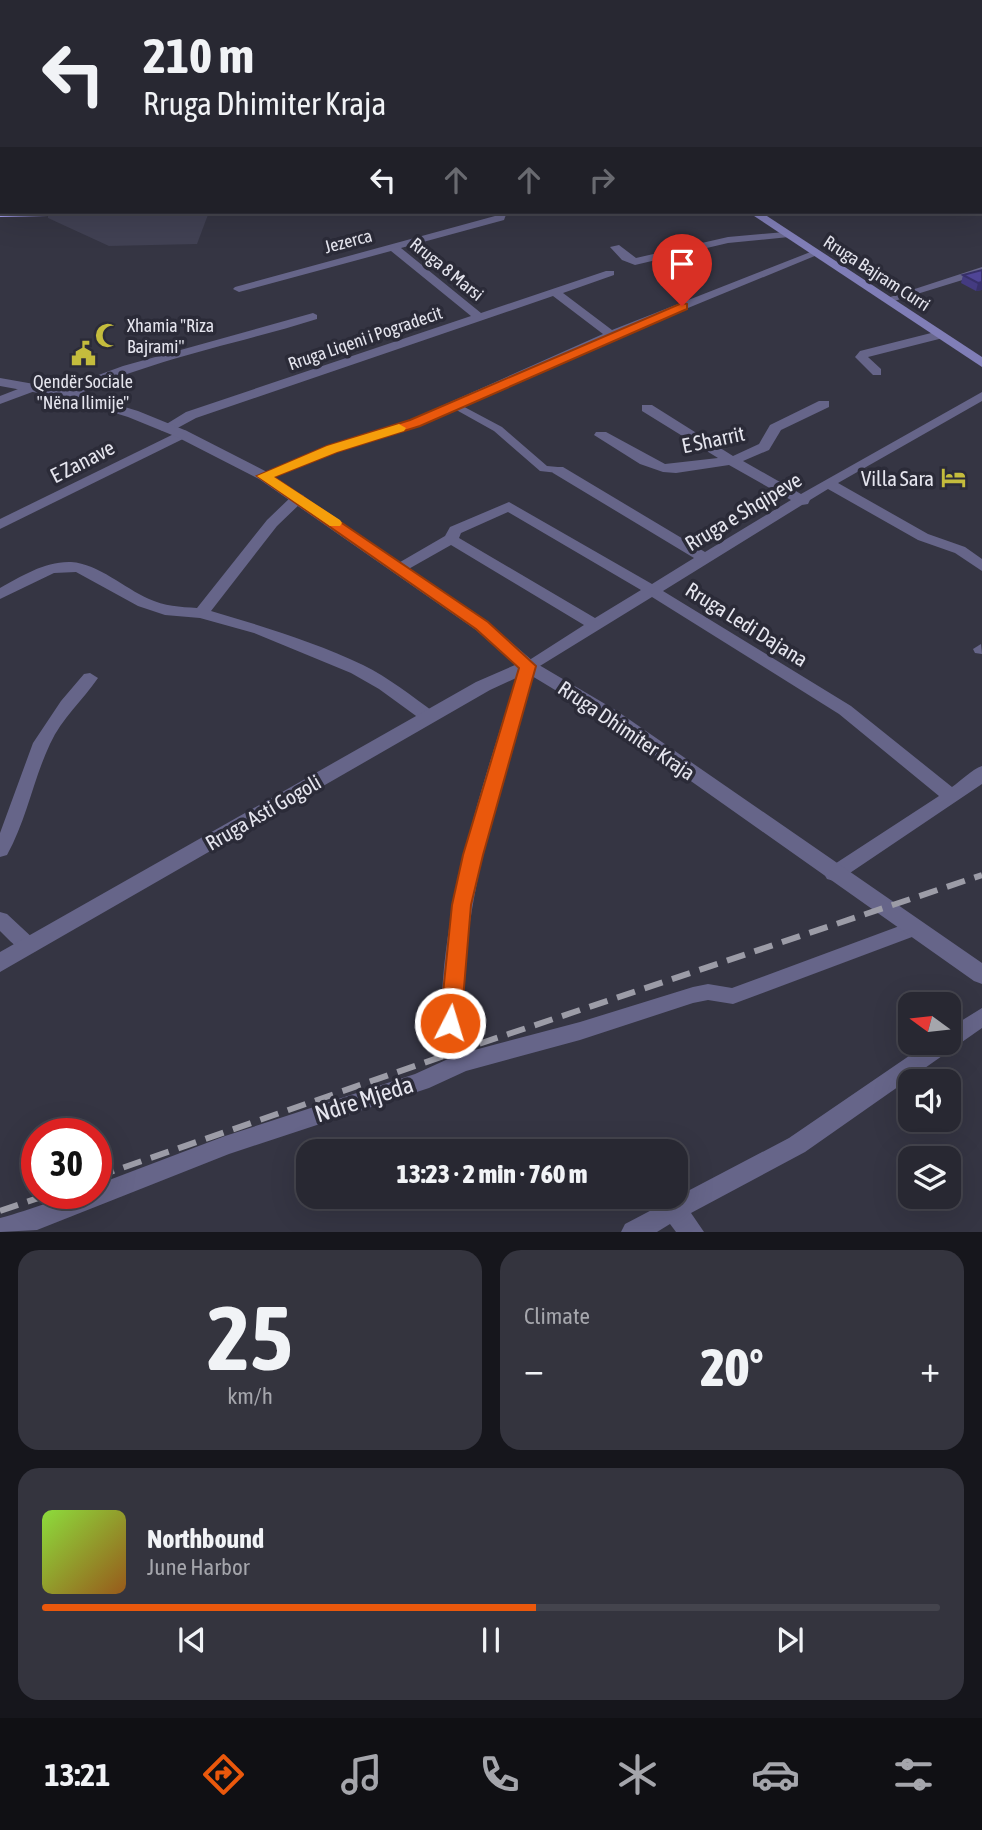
<!DOCTYPE html>
<meta charset="utf-8">
<style>
:root{--surface:#282832;--page:#34343e;--text:#f1f3f6;--muted:#a5a6ac;--line:#44444d;--accent:#ea580c}
body{margin:0;font-family:"Asap Condensed",sans-serif;background:var(--page);color:var(--text);height:100vh;display:flex;flex-direction:column;font-size:26px;white-space:nowrap}
*{box-sizing:border-box;margin:0}
p{font-size:23px;color:var(--muted)}
.icon{flex:none;width:38px;height:38px;fill:none;stroke:currentColor;stroke-width:2;stroke-linecap:round;stroke-linejoin:round}
.map{position:relative;height:1232px;overflow:hidden}
.panel{display:flex;flex-direction:column;gap:18px;padding:18px;background:#16161c;flex:1}
.panel>*{flex:none}
.top-card{position:absolute;left:0px;top:0px;width:984px;height:214px;box-shadow:0 7px 28px #0002,0 0 0 2px var(--line);background:#282832;color:var(--text);overflow:hidden}
.needle{width:46px;rotate:285deg}
.fabs{position:absolute;left:898px;top:992px;display:grid;gap:14px}
.fabs a{display:grid;place-items:center;width:63px;height:63px;border-radius:14px;background:var(--surface);box-shadow:0 7px 28px #0002,0 0 0 2px var(--line);font-size:35px}
.speed{position:absolute;left:21px;top:1118px;display:flex;gap:14px;font-size:35px;font-weight:700;text-align:center}
.speed>*{display:grid;place-content:center;width:91px;height:91px;border-radius:50%;background:var(--surface);box-shadow:0 7px 28px #0002,0 0 0 2px var(--line);line-height:1}
.speed .limit{border:10px solid #d22;background:#fff;color:#111}
.pin{position:absolute;display:grid;place-items:center;width:60px;height:60px;color:#fff;margin:-72px -30px;border-radius:50% 50% 50% 0;rotate:-45deg;box-shadow:0 0 7px #0007}
.pin .icon{rotate:45deg}
.me{position:absolute;width:77px;margin:-38px;rotate:5deg;stroke-linejoin:round;filter:drop-shadow(0 0 5px #0008)}
.turn{display:flex;align-items:center;gap:24px;height:147px;padding:0 28px;font-size:32px}
.turn .icon{width:91px;height:91px;stroke-width:2.5}
.turn b{display:block;font-size:49px;line-height:60px}
.lanes{display:flex;align-items:center;height:66px;padding:0 28px;background:#0003;justify-content:center;gap:35px;direction:ltr}
.lanes .off{opacity:.35}
.big{font-size:52px;font-weight:800;line-height:1.1}
.panel .card{flex:1;display:flex;flex-direction:column;justify-content:center;gap:10px;min-width:0;padding:0 24px;border-radius:21px;background:var(--page)}
.panel .dial{align-items:center;gap:0}
.dial b{font-size:91px;line-height:1}
.song{display:flex;align-items:center;gap:21px}
.cover{width:84px;height:84px;border-radius:10px;background:linear-gradient(135deg,hsl(90 70% 55%),hsl(30 70% 35%))}
.played{height:7px;border-radius:4px;background:linear-gradient(90deg,var(--accent) 55%,var(--line) 55%)}
.keys{display:flex;justify-content:space-around;direction:ltr}
.heat{display:flex;justify-content:space-between;align-items:center;font-size:38px;direction:ltr}
.panel .tiles{flex:1;display:grid;gap:18px;grid-template-columns:1fr 1fr}
.card:last-child{grid-column:span 2}
.trip{position:absolute;left:296px;top:1139px;width:392px;height:70px;border-radius:21px;background:var(--surface);box-shadow:0 7px 28px #0002,0 0 0 2px var(--line);font-weight:800;line-height:70px;text-align:center}
.menu{display:flex;height:112px;justify-content:space-around;align-items:center;background:#101014;color:var(--muted)}
.menu .icon{width:49px;height:49px}
.menu .active{color:var(--accent)}
.menu b{font-size:32px;color:var(--text)}
.map>svg:first-child{display:block}
.built{fill:#414153}
.lines{fill:none;stroke-linecap:round;stroke-linejoin:round}
.canal{fill:#24105e;fill-rule:evenodd}
.pedestrian{fill:#666589;fill-rule:evenodd}
.minor{fill:#666589;fill-rule:evenodd}
.tertiary{fill:#666589;fill-rule:evenodd}
.secondary{fill:#807eb7;fill-rule:evenodd}
.trunk{fill:#9e99eb;fill-rule:evenodd}
.rail{stroke:#9c9ca7;stroke-width:6;stroke-dasharray:19 10;stroke-linecap:butt}
.wall{fill:#443b81}
.shaded-wall{fill:#373069}
.building{fill:#4f4596;stroke:#373069;stroke-width:2}
.route{fill:#ea580c;stroke:#983908;stroke-width:2}
.slow{fill:#f59e0b}
.labels{text-anchor:middle;dominant-baseline:central;stroke-width:7;stroke-linejoin:round;paint-order:stroke}
.far-street-label{font-size:18px;fill:#e5e5ee;stroke:#2b2b38}
.far-poi-label{font-size:18px;fill:#e5e5ee;stroke:#2b2b38;text-anchor:start}
.street-label{font-size:21px;fill:#e5e5ee;stroke:#2b2b38}
.poi-label{font-size:21px;fill:#e5e5ee;stroke:#2b2b38;text-anchor:end}
.near-street-label{font-size:24px;fill:#e5e5ee;stroke:#2b2b38}
</style>
<div class="map">
<svg width="982" height="1232" viewBox="0 0 982 1232">
<rect width="100%" height="100%" fill="#353543"/>
<!-- built -->
<path class="built" d="M 48,212 L 209,212 L 197,244 L 109,246 L 48,218 Z"/>
<g class="lines">
<!-- canal -->
<rect class="canal" x="0" y="46" width="2" height="4"/>
<!-- pedestrian -->
<path class="pedestrian" d="M 455,402 L 502,427 L 547,466 L 558,467 L 563,470 L 558,473 L 540,471 L 494,431 L 451,407 L 450,405 Z"/>
<!-- minor -->
<g class="minor">
<path d="M 76,0 L 84,0 L 86,2 L 77,2 Z"/>
<path d="M 200,0 L 213,0 L 197,2 Z"/>
<path d="M 387,0 L 400,0 L 384,2 Z"/>
<path d="M 444,0 L 470,0 L 468,2 Z"/>
<path d="M 554,0 L 562,0 L 564,2 L 555,2 Z"/>
<path d="M 642,0 L 650,0 L 652,2 L 643,2 Z"/>
<path d="M 753,0 L 762,0 L 764,2 L 755,2 Z"/>
<path d="M 801,0 L 812,0 L 814,2 L 803,2 Z"/>
<path d="M 947,0 L 955,0 L 957,2 L 948,2 Z"/>
<rect x="0" y="49" width="2" height="4"/>
<rect x="0" y="102" width="2" height="6"/>
<path d="M 497,212 L 507,212 L 504,220 L 401,248 L 481,313 L 606,271 L 614,271 L 614,275 L 563,293 L 612,330 L 813,251 L 822,253 L 615,338 L 420,426 L 337,452 L 269,479 L 264,480 L 257,476 L 327,446 L 410,420 L 603,334 L 553,296 L 196,418 L 172,431 L 162,431 L 160,428 L 186,412 L 471,316 L 391,251 L 239,292 L 233,289 L 235,287 L 495,216 Z"/>
<path d="M 785,232 L 789,233 L 789,237 L 728,243 L 635,265 L 622,260 L 610,247 L 619,245 L 636,258 L 728,237 Z"/>
<path d="M 982,267 L 982,274 L 891,302 L 881,300 Z"/>
<path d="M 313,313 L 317,315 L 317,319 C 235,345 150,359 73,397 L 68,398 L 62,394 L 93,377 L 123,366 Z"/>
<path d="M 939,331 L 945,335 L 943,338 L 868,357 L 881,369 L 881,375 L 873,375 L 855,357 L 860,351 Z"/>
<path d="M 31,384 L 35,385 L 35,391 L 0,404 L 0,396 Z"/>
<path d="M 982,392 L 982,401 L 838,483 L 928,534 L 965,547 L 982,559 L 982,571 L 955,553 L 918,540 L 828,489 L 810,500 L 808,504 L 802,505 L 663,591 L 851,706 L 952,787 C 961,781 972,769 982,766 L 982,784 L 841,879 L 834,881 L 827,879 L 824,874 L 827,869 L 939,796 L 839,714 L 652,597 L 535,669 C 506,770 471,871 464,978 C 462,1003 459,1028 467,1052 L 580,1022 L 693,987 L 708,984 L 732,988 L 913,921 L 920,924 L 923,929 L 920,934 L 733,1004 L 708,1000 L 693,1003 L 580,1040 L 466,1071 L 429,1088 L 229,1154 L 37,1230 L 0,1232 L 0,1218 C 32,1210 63,1194 96,1194 L 96,1185 L 225,1136 L 415,1074 L 448,1059 C 437,1034 441,1006 443,979 C 452,871 488,769 520,666 L 584,625 L 451,545 L 405,571 L 395,571 L 392,568 L 395,565 L 445,536 L 450,527 L 509,502 L 652,584 L 694,558 L 553,473 L 551,470 L 553,467 L 563,467 L 705,552 L 791,500 L 729,465 L 676,473 L 663,472 L 640,464 L 594,435 L 596,432 L 606,432 L 665,464 L 718,458 L 642,411 L 642,405 L 652,405 L 733,456 L 759,444 L 770,425 L 819,401 L 829,401 L 829,407 L 781,430 L 769,450 L 743,461 L 801,494 ZM 508,512 L 641,590 L 595,618 L 459,538 L 461,533 Z"/>
<path d="M 182,430 L 187,431 L 187,437 L 0,529 L 0,519 Z"/>
<path d="M 298,494 L 303,495 L 305,498 L 303,501 L 277,526 L 211,611 C 262,626 315,642 363,665 C 389,678 412,696 435,713 L 438,717 L 435,721 L 423,721 L 379,689 L 351,673 L 254,633 L 200,618 L 165,615 L 138,606 L 76,572 L 54,573 L 0,599 L 0,588 C 22,576 45,561 71,562 C 99,564 124,588 149,599 C 164,606 180,607 197,608 L 267,520 L 293,495 Z"/>
<path d="M 981,644 L 982,654 L 975,653 L 973,649 Z"/>
<path d="M 90,673 L 98,678 C 83,700 62,718 50,744 C 33,780 27,819 7,855 L 0,857 L 0,833 L 33,743 L 61,701 L 84,674 Z"/>
<path d="M 0,912 L 7,914 L 36,941 L 39,946 L 36,951 C 21,956 11,941 0,931 Z"/>
<path d="M 982,1008 L 982,1028 L 805,1152 L 691,1213 L 704,1232 L 676,1232 L 670,1224 L 657,1232 L 621,1232 L 625,1224 L 789,1138 L 928,1043 L 948,1043 L 948,1029 Z"/>
</g>
<!-- tertiary -->
<path class="tertiary" d="M 0,378 L 68,390 L 138,411 L 187,431 L 269,473 L 488,622 L 534,662 L 617,711 L 982,963 L 982,984 L 974,981 L 603,719 L 527,673 L 490,690 L 0,972 L 0,952 L 476,682 L 515,665 L 476,630 L 259,479 L 177,437 L 128,417 L 66,398 L 0,386 Z"/>
<!-- secondary -->
<g class="secondary">
<path d="M 813,0 L 829,0 L 812,2 Z"/>
<path d="M 748,212 L 761,212 L 982,357 L 982,367 Z"/>
</g>
<!-- trunk -->
<path class="trunk" d="M 0,209 L 2,212 L 54,212 L 48,216 L 0,217 Z"/>
<!-- rail -->
<g class="rail">
<path d="M 96,1177 L 455,1052 L 982,875"/>
<path d="M 0,1211 L 50,1194"/>
</g>
</g>
<!-- wall -->
<path class="wall" d="M 982,270 L 982,290 L 976,291 L 961,283 L 963,275 Z"/>
<!-- shaded-wall -->
<path class="shaded-wall" d="M 982,282 L 982,290 L 976,291 L 978,283 Z"/>
<!-- building -->
<path class="building" d="M 982,270 L 982,282 L 978,283 L 963,275 Z"/>
<!-- route -->
<path class="route" d="M 682,303 L 687,304 L 687,309 L 420,426 L 337,452 L 274,477 L 488,622 L 536,666 L 483,855 L 471,905 L 461,1023 L 458,1029 L 450,1031 L 443,1029 L 440,1023 L 452,905 L 463,855 L 519,668 L 476,629 L 257,476 L 327,446 L 410,420 Z"/>
<!-- slow -->
<path class="slow" d="M 399,424 L 406,428 L 404,431 L 337,452 L 274,477 L 340,520 L 342,523 L 340,526 L 330,526 L 257,476 L 327,446 Z"/>
<!-- icons -->
<defs>
<symbol id="mosque-bare" viewBox="-9 -9 18 18"><path d="M3.5-4.9A6 6 0 1 0 3.5 4.9A5 5 0 1 1 3.5-4.9Z" fill="#c4bc3d" stroke="#2b2b38" stroke-width="2.5" paint-order="stroke"/></symbol>
<symbol id="civic-bare" viewBox="-9 -9 18 18"><path d="M-.6-6.5H3V-4.5H.6V-3L4-1V1h2V6H-6V1h2V-1L-.6-3ZM-1.2 2.5V6h2.4V2.5Z" fill="#c4bc3d" stroke="#2b2b38" stroke-width="2.5" paint-order="stroke"/></symbol>
<symbol id="hotel-bare" viewBox="-9 -9 18 18"><path d="M-6-4.5h1.5V1H6V5H4.5V3h-9V5H-6ZM-4 0a1.8 1.8 0 1 1 3.6 0ZM.5 0V-2.5h3Q6-2.5 6 0Z" fill="#c4bc3d" stroke="#2b2b38" stroke-width="2.5" paint-order="stroke"/></symbol>
</defs>
<g fill-rule="evenodd">
<use href="#mosque-bare" x="90" y="318" width="35" height="35"/>
<use href="#civic-bare" x="66" y="336" width="35" height="35"/>
<use href="#hotel-bare" x="936" y="460" width="35" height="35"/>
</g>
<g class="labels">
<!-- far-street labels -->
<g class="far-street-label">
<text transform="translate(348 241) rotate(-15)">Jezerca</text>
<text transform="translate(447 269) rotate(39)">Rruga 8 Marsi</text>
<text transform="translate(877 273) rotate(33)">Rruga Bajram Curri</text>
<text transform="translate(365 338) rotate(-19)">Rruga Liqeni i Pogradecit</text>
</g>
<!-- far-poi labels -->
<g class="far-poi-label">
<text x="127" y="325">Xhamia ''Riza<tspan x="127" dy="21">Bajrami''</tspan></text>
<text x="83" y="381" text-anchor="middle">Qendër Sociale<tspan x="83" dy="21">"Nëna Ilimije"</tspan></text>
</g>
<!-- street labels -->
<g class="street-label">
<text transform="translate(713 439) rotate(-12)">E Sharrit</text>
<text transform="translate(82 461) rotate(-27)">E Zanave</text>
<text transform="translate(743 511) rotate(-31)">Rruga e Shqipeve</text>
<text transform="translate(747 624) rotate(32)">Rruga Ledi Dajana</text>
<text transform="translate(627 730) rotate(34)">Rruga Dhimiter Kraja</text>
<text transform="translate(263 812) rotate(-30)">Rruga Asti Gogoli</text>
</g>
<!-- poi labels -->
<g class="poi-label">
<text x="934" y="478">Villa Sara</text>
</g>
<!-- near-street labels -->
<g class="near-street-label">
<text transform="translate(364 1099) rotate(-18)">Ndre Mjeda</text>
</g>
</g>
</svg>
<div class="fabs">
<a><svg class="needle" viewBox="-14 -14 28 28"><path d="M0-13l5 13h-10z" fill="#e53935"/><path d="M0 13l5-13h-10z" fill="#a5a6ac"/></svg></a>
<a><svg class="icon" aria-label="sound" viewBox="0 0 24 24"><path d="M4 9h4l5-4v14l-5-4H4zM17 9q2 3 0 6"/></svg></a>
<a><svg class="icon" aria-label="layers" viewBox="0 0 24 24"><path d="M12 4l9 5-9 5-9-5zM3 14l9 5 9-5"/></svg></a>
</div>
<div class="speed"><div class="limit">30</div></div>
<div class="pin" style="left:682px;top:306px;background:#d93025"><svg class="icon" aria-label="arrive" viewBox="0 0 24 24"><path d="M6 21V4h12l-3 4 3 4H6"/></svg></div>
<svg class="me" style="left:450px;top:1023px" viewBox="-20 -20 40 40"><circle r="17" fill="#ea580c" stroke="#fff" stroke-width="3"/><path d="M0-11L8 9 0 5-8 9z" fill="#fff"/></svg>
<div class="trip">13:23 · 2 min · 760 m</div>
<div class="top-card">
<div class="turn"><svg class="icon" aria-label="left" viewBox="0 0 24 24"><path d="M17 20v-9H6M10 6l-5 5 5 5"/></svg><div><b>210 m</b>Rruga Dhimiter Kraja</div></div>
<div class="lanes"><svg class="icon" aria-label="left" viewBox="0 0 24 24"><path d="M17 20v-9H6M10 6l-5 5 5 5"/></svg><svg class="icon off" aria-label="ahead" viewBox="0 0 24 24"><path d="M12 20V5M6 11l6-6 6 6"/></svg><svg class="icon off" aria-label="ahead" viewBox="0 0 24 24"><path d="M12 20V5M6 11l6-6 6 6"/></svg><svg class="icon off" aria-label="right" viewBox="0 0 24 24"><path d="M7 20v-9h11M14 6l5 5-5 5"/></svg></div>
</div>
</div>
<section class="panel">
<div class="tiles">
<div class="card dial"><b>25</b><p>km/h</p></div>
<div class="card"><p>Climate</p>
<div class="heat"><a>−</a><b class="big">20°</b><a>+</a></div>
</div>
<div class="card">
<div class="song"><i class="cover"></i><div><b>Northbound</b><p>June Harbor</p></div></div>
<div class="played"></div>
<div class="keys"><svg class="icon" aria-label="previous" viewBox="0 0 24 24"><path d="M18 5L8 12l10 7zM5 5v14"/></svg><svg class="icon" aria-label="pause" viewBox="0 0 24 24"><path d="M8 5v14M16 5v14"/></svg><svg class="icon" aria-label="next" viewBox="0 0 24 24"><path d="M6 5l10 7-10 7zM19 5v14"/></svg></div>
</div>
</div>
</section>
<nav class="menu">
<b>13:21</b>
<svg class="icon active" aria-label="directions" viewBox="0 0 24 24"><path d="M12 3l9 9-9 9-9-9zM9 14v-3h6M13 9l2 2-2 2"/></svg>
<svg class="icon" aria-label="music" viewBox="0 0 24 24"><path d="M9 18V5l10-2v13"/><circle cx="6" cy="18" r="3"/><circle cx="16" cy="16" r="3"/></svg>
<svg class="icon" aria-label="phone" viewBox="0 0 24 24"><path d="M5 4h4l2 5-3 2q2 4 5 5l2-3 5 2v4C11 20 4 13 5 4z"/></svg>
<svg class="icon" aria-label="climate" viewBox="0 0 24 24"><path d="M12 3v18M4 7l16 10M4 17L20 7"/></svg>
<svg class="icon" aria-label="car" viewBox="0 0 24 24"><path d="M5 17H2v-5l4-1 3-4h7l3 4 3 1v5h-3M9 17h6M6 11h13"/><circle cx="7" cy="17" r="2"/><circle cx="17" cy="17" r="2"/></svg>
<svg class="icon" aria-label="filters" viewBox="0 0 24 24"><path d="M4 7h16M4 17h16"/><circle cx="9" cy="7" r="2"/><circle cx="15" cy="17" r="2"/></svg>
</nav>
